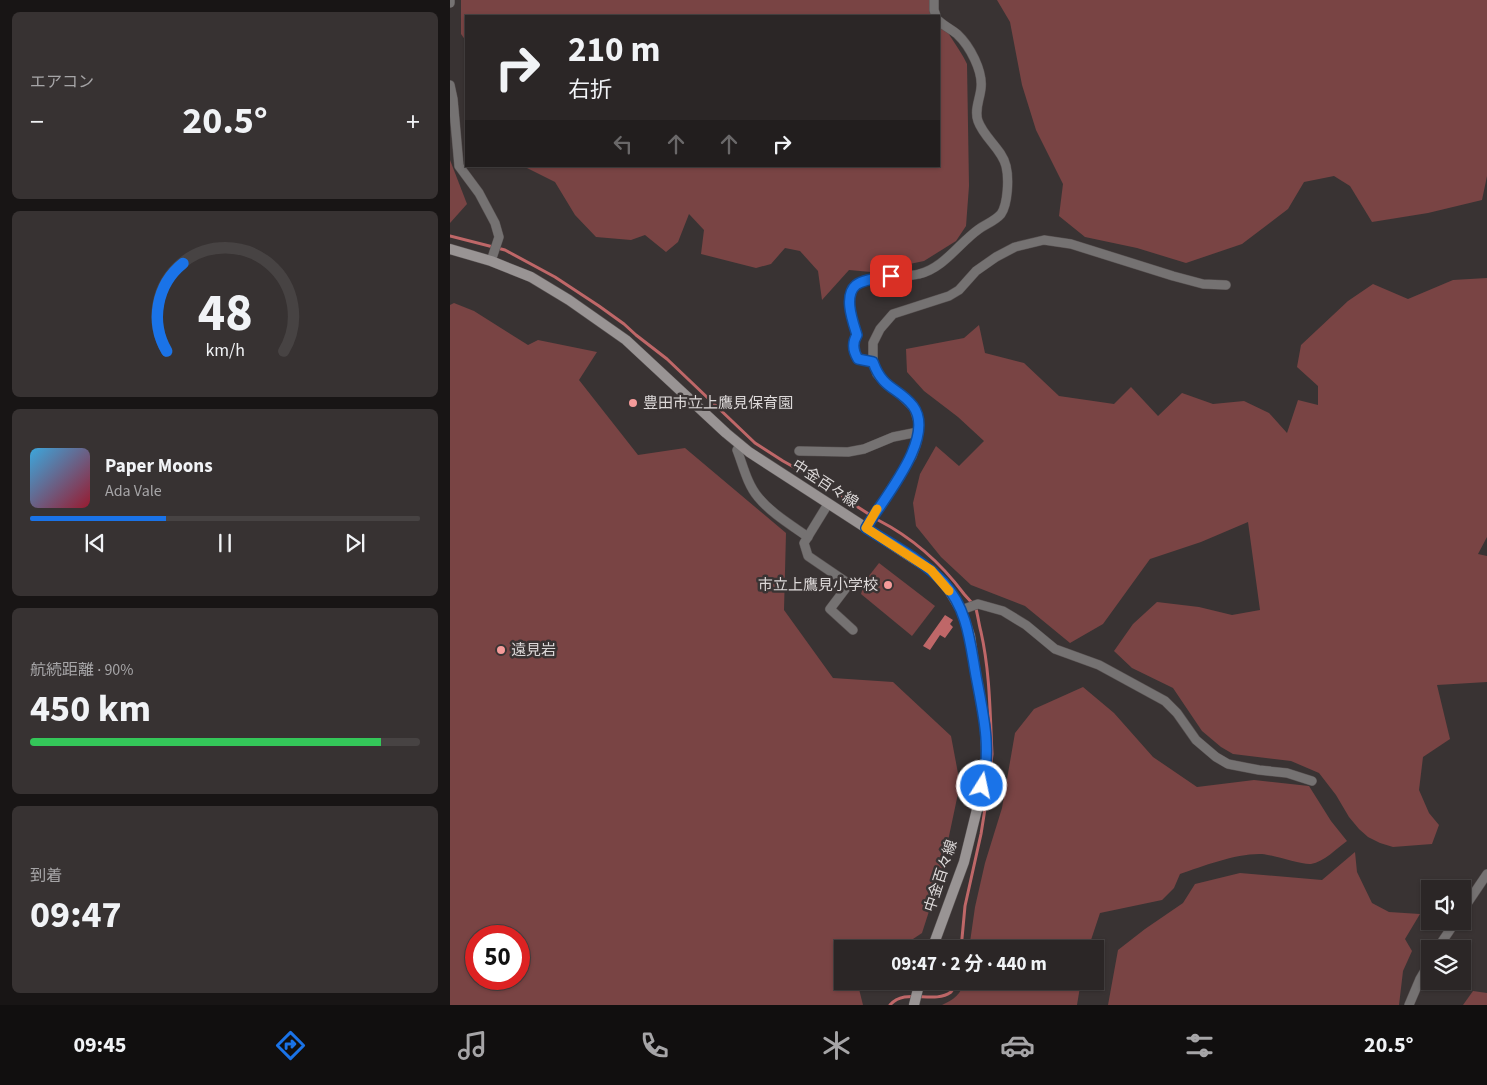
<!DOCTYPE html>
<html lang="ja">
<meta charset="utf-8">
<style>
:root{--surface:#2b2626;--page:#373232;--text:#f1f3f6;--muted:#a6a5a7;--line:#474343;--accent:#1a73e8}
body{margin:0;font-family:"Source Sans 3","Noto Sans JP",sans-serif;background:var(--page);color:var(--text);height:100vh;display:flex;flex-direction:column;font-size:19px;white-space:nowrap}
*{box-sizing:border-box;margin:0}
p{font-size:16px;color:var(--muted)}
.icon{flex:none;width:28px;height:28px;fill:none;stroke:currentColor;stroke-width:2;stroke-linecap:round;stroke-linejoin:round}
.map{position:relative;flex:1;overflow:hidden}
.sheet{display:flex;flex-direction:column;gap:12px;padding:12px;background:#181515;width:450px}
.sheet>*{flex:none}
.hud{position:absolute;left:15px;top:15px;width:475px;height:152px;border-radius:0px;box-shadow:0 1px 4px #0004,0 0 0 1px var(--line);background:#2b2626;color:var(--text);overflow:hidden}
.controls{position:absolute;left:971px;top:880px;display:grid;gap:10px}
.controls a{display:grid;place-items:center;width:50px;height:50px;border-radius:0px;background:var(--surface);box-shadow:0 1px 4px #0004,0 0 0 1px var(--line);font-size:25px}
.speed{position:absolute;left:15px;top:925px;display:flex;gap:10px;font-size:25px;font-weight:700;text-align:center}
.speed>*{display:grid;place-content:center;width:65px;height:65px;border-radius:50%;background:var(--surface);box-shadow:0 1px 4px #0004,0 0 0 1px var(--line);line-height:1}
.speed .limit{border:8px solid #d22;background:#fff;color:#111}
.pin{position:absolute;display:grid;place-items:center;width:42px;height:42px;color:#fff;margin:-21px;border-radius:10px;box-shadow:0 2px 8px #0006}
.me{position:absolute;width:55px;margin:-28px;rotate:10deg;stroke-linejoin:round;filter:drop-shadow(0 0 4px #0008)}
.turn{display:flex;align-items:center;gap:18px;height:105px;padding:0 20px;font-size:22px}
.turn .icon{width:65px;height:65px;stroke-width:2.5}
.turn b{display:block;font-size:35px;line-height:42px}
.lanes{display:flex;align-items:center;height:48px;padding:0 20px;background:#0003;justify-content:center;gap:25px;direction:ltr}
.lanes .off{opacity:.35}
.big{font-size:38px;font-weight:700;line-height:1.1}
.sheet .widget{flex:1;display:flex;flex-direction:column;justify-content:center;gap:8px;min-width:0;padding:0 18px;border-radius:8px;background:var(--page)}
.sheet .dial{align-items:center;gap:0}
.dial svg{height:130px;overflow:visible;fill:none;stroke:var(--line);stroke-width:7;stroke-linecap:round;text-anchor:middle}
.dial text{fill:var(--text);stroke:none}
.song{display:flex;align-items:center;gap:15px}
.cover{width:60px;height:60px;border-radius:8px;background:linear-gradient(135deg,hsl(200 70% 55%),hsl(350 70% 35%))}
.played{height:5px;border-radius:2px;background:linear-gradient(90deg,var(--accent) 35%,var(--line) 35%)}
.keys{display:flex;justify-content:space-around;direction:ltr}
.heat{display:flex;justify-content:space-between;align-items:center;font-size:28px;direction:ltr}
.charge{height:8px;border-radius:4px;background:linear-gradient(90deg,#34c759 90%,var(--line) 0)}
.trip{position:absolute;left:384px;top:940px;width:270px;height:50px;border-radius:0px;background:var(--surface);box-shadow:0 1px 4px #0004,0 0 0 1px var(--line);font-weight:700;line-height:50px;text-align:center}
.tab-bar{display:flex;height:80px;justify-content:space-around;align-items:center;background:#110f0f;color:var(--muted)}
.tab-bar .icon{width:35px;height:35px}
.tab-bar .active{color:var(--accent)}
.tab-bar b{font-size:22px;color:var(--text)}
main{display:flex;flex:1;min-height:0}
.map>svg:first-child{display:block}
.green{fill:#794444;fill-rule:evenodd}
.water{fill:#bf6768}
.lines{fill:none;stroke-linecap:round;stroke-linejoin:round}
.stream{stroke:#bf6768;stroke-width:3}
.street-casing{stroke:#575151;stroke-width:10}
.secondary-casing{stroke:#575151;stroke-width:11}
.street{stroke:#757272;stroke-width:9}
.secondary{stroke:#999494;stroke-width:10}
.route-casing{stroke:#114b97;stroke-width:12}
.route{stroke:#1a73e8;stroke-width:9}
.slow{stroke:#f59e0b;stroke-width:9}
.poi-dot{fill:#f59b9a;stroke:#393333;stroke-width:2}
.labels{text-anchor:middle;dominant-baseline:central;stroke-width:5;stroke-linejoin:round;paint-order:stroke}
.poi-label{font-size:15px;fill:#ddd9d9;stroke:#393333;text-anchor:start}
.street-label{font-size:15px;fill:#ddd9d9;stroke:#393333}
</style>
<main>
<section class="sheet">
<div class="widget"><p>エアコン</p>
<div class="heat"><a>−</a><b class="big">20.5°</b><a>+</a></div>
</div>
<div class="widget dial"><svg viewBox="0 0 100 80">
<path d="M14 69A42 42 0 1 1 86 69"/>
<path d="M14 69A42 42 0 0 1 24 15" stroke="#1a73e8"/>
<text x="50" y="56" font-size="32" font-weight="700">48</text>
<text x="50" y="72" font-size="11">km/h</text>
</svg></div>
<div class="widget">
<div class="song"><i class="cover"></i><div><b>Paper Moons</b><p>Ada Vale</p></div></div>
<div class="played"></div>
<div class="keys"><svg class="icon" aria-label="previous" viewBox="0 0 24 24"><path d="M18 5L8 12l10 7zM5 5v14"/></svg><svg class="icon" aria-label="pause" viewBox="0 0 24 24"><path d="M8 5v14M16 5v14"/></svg><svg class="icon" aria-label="next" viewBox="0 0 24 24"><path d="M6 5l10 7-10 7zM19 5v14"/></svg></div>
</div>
<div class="widget"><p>航続距離 · 90%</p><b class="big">450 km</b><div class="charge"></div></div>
<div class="widget"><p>到着</p><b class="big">09:47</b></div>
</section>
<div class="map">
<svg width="1037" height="1005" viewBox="0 0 1037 1005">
<rect width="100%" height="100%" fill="#393333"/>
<!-- green -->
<g class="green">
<path d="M 11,0 L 486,0 L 488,16 L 16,16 L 16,41 L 11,34 Z"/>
<path d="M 547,0 L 1037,0 L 1037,176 L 1032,200 L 978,213 L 922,222 L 900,186 L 884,176 L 854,182 L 838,209 L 792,244 L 736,263 L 687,248 L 635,237 L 609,216 L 613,184 L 586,130 L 572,85 L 560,22 Z"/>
<path d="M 489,17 C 497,34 509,47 517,64 L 519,186 L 516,226 L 506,241 L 474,261 L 421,272 L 399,270 L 372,300 L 368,271 L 350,251 L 335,248 L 321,264 L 306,268 L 251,254 L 254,230 L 239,214 L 228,242 L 216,252 L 195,235 L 181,240 L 146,237 L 125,215 L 105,182 L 73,166 L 489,166 Z"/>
<path d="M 0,160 L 17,204 L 0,223 Z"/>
<path d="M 1037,278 L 1037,537 L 1028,554 L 1037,556 L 1037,682 L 987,685 L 1000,739 L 973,757 L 969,790 L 979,813 L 989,825 L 982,844 L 943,847 L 930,843 L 918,837 L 909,829 L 899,817 L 886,795 L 869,773 L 841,761 L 783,754 L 771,747 L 752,731 L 723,688 L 682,668 L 664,651 L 683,624 L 707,602 L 749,607 L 782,615 L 810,610 L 798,522 L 751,542 L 700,559 L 653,624 L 620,643 L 575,606 L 521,585 L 491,557 L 466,526 L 463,503 L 470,474 L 486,446 L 509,466 L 534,441 L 508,417 L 474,391 L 457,372 L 456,349 L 514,338 L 529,325 L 535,353 L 574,363 L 609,396 L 664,404 L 681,387 L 708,416 L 732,393 L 763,404 L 794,401 L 819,413 L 837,433 L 848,400 L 868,405 L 868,386 L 847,367 L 851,345 L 898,301 L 923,284 L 958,299 L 1003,280 Z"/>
<path d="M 4,303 L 24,311 L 78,345 L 88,340 L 147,352 L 129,380 L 188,455 L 235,448 L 336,533 L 334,610 L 383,678 L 443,682 L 501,736 L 510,784 L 491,874 L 472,933 L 448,949 L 392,949 L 392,981 L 407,981 L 413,1005 L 0,1005 L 0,305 ZM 26,936 L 69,936 L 69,979 L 26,979 Z"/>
<path d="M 429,563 L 485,606 L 462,636 L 411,594 L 415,581 Z"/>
<path d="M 633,687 L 664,713 L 703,757 L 747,787 L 804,780 L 859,786 L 881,821 L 897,841 C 887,848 874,862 861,864 C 852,865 824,855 812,854 C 787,853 753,866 730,874 L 724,888 L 712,900 L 650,913 L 638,949 L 519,949 L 525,907 L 535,863 L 552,808 L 565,733 L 584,709 Z"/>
<path d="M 905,852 L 907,872 L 922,903 L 939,912 L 970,914 L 955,939 L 962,951 L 953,971 L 949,1005 L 658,1005 L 668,950 L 695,929 L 733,903 L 745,884 L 790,873 L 872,880 Z"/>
<path d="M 514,981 L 631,981 L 627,1005 L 492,1005 C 503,1000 512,994 514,981 Z"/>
<path d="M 1023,991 L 1037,993 L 1037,1005 L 1013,1005 Z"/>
</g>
<!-- water -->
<path class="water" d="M 495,615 L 503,620 L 500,624 L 503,627 L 495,638 L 490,635 L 480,650 L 473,646 Z"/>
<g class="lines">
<!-- stream -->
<g class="stream">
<path d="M 0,236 L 55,250 L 105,277 L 149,306 L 174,324 L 186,335 L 217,359 L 305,443 L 333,461 L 358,475 L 428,520 C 463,538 491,563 514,594 C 518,599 524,604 526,609 C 528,616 529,625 531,632 C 540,672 540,713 542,754 L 541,763"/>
<path d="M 511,949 L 515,906 L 531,834 L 540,777"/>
<path d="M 440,1005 C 455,987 483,1005 501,992 C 503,990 505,984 507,981"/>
</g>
<defs>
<g id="street">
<path d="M 484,0 L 484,10 L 486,16"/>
<path d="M 0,3 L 0,0"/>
<path d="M 0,85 L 3,99 L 9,166 L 29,193 L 45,223 L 49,237 L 41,261"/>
<path d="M 423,362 L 408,359 C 403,351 402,343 407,335 C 403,322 393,295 406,285 C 419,275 454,278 469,274 C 494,268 509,243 529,229 C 536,224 545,221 551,214 C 558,204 559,178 556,166 C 552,149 534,138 528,121 C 524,110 530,99 531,88 C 533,71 520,46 507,34 C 501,29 494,26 489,21"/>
<path d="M 290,445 L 287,450 C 293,465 297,484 308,497 C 321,513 341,525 358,537"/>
<path d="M 349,451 L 398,452 L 414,449 L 443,437 L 468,432"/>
<path d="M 378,504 L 354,543 L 358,556 L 399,584 L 380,609 L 403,630"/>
<path d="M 416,528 L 462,456 L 467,442 L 469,424 L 464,408 L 451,395 L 436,384 L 427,374 L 423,362 L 423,343 L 430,329 L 443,314 L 499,296 L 509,290 L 526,271 L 546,257 L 565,247 L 594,240 L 621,244 L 723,276 L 753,284 L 776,285"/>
<path d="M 511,610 L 528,604 L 553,611 L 576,625 L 605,649 L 649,665 L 715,701 L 727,713 L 746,740 L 766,757 L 778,764 L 809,770 L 837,773 L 862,781"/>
<path d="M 1012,911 L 1037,874"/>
<path d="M 987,949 L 1006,921"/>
<path d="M 959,1005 L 970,979 L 980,962"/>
</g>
<g id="secondary">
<path d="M 0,249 L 41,261 L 81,277 L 119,300 L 176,340 L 276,433 L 299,452 L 481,570 L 496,585 L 511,610 L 520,636 L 524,664 L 535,725 L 537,769 L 514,862 L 482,949"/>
<path d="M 464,1005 L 470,981"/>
</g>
</defs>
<!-- street casing -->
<use href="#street" class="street-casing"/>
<!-- secondary casing -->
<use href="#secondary" class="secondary-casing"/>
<!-- street -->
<use href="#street" class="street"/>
<!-- secondary -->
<use href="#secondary" class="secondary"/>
</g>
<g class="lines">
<defs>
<path id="route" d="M 441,276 C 430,278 414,279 406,285 C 393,296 403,322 407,335 C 402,343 403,351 408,359 L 423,362 C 433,390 448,387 463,406 C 487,438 431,501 416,528 C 442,545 473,560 494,583 C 518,610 520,643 526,676 C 533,713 542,749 532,786"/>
</defs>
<!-- route casing -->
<use href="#route" class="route-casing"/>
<!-- route -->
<use href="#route" class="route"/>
<!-- slow -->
<path class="slow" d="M 427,509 L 416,528 L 481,570 L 499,591"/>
</g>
<!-- markers -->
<g class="poi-dot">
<circle cx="183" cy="403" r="5"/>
<circle cx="438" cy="585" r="5"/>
<circle cx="51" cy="650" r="5"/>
</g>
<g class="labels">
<!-- poi labels -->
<g class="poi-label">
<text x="193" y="403">豊田市立上鷹見保育園</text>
<text x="428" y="585" text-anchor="end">市立上鷹見小学校</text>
<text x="61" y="650">遠見岩</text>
</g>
<!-- street labels -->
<g class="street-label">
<text transform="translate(375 484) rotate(33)">中金百々線</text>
<text transform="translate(491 876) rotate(-72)">中金百々線</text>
</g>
</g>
</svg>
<div class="controls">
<a><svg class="icon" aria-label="sound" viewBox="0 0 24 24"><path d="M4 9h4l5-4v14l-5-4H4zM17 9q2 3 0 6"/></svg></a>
<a><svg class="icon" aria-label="layers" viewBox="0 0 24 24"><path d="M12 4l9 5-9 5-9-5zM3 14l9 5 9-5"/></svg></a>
</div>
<div class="speed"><div class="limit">50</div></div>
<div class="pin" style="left:441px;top:276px;background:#d93025"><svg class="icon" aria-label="arrive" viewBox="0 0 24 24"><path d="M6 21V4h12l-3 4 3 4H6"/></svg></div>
<svg class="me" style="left:532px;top:786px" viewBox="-20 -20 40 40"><circle r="17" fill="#1a73e8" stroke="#fff" stroke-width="3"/><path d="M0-11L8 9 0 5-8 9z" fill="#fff"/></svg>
<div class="trip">09:47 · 2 分 · 440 m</div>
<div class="hud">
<div class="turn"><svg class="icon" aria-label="right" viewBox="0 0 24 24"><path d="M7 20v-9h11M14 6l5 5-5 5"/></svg><div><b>210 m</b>右折</div></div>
<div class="lanes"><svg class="icon off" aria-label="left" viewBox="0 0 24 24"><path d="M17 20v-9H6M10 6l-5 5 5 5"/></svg><svg class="icon off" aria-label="ahead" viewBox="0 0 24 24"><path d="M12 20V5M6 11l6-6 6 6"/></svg><svg class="icon off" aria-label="ahead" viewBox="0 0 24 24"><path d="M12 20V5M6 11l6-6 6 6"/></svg><svg class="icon" aria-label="right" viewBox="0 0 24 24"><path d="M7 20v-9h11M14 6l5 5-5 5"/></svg></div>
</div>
</div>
</main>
<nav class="tab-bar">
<b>09:45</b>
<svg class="icon active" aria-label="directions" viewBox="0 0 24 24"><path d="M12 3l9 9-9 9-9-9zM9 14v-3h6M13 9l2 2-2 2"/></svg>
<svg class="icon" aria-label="music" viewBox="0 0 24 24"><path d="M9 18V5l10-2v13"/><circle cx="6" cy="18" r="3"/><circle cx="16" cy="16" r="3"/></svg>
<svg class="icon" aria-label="phone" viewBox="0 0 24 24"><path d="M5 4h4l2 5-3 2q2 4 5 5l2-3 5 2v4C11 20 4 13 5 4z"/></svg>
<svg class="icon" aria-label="climate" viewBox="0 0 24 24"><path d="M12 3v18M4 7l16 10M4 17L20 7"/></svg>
<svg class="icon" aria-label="car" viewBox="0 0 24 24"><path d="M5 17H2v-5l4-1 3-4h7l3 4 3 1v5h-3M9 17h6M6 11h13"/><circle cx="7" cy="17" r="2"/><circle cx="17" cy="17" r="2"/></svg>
<svg class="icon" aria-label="filters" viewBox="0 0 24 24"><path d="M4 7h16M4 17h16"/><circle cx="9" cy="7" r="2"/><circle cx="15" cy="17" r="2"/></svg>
<b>20.5°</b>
</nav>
